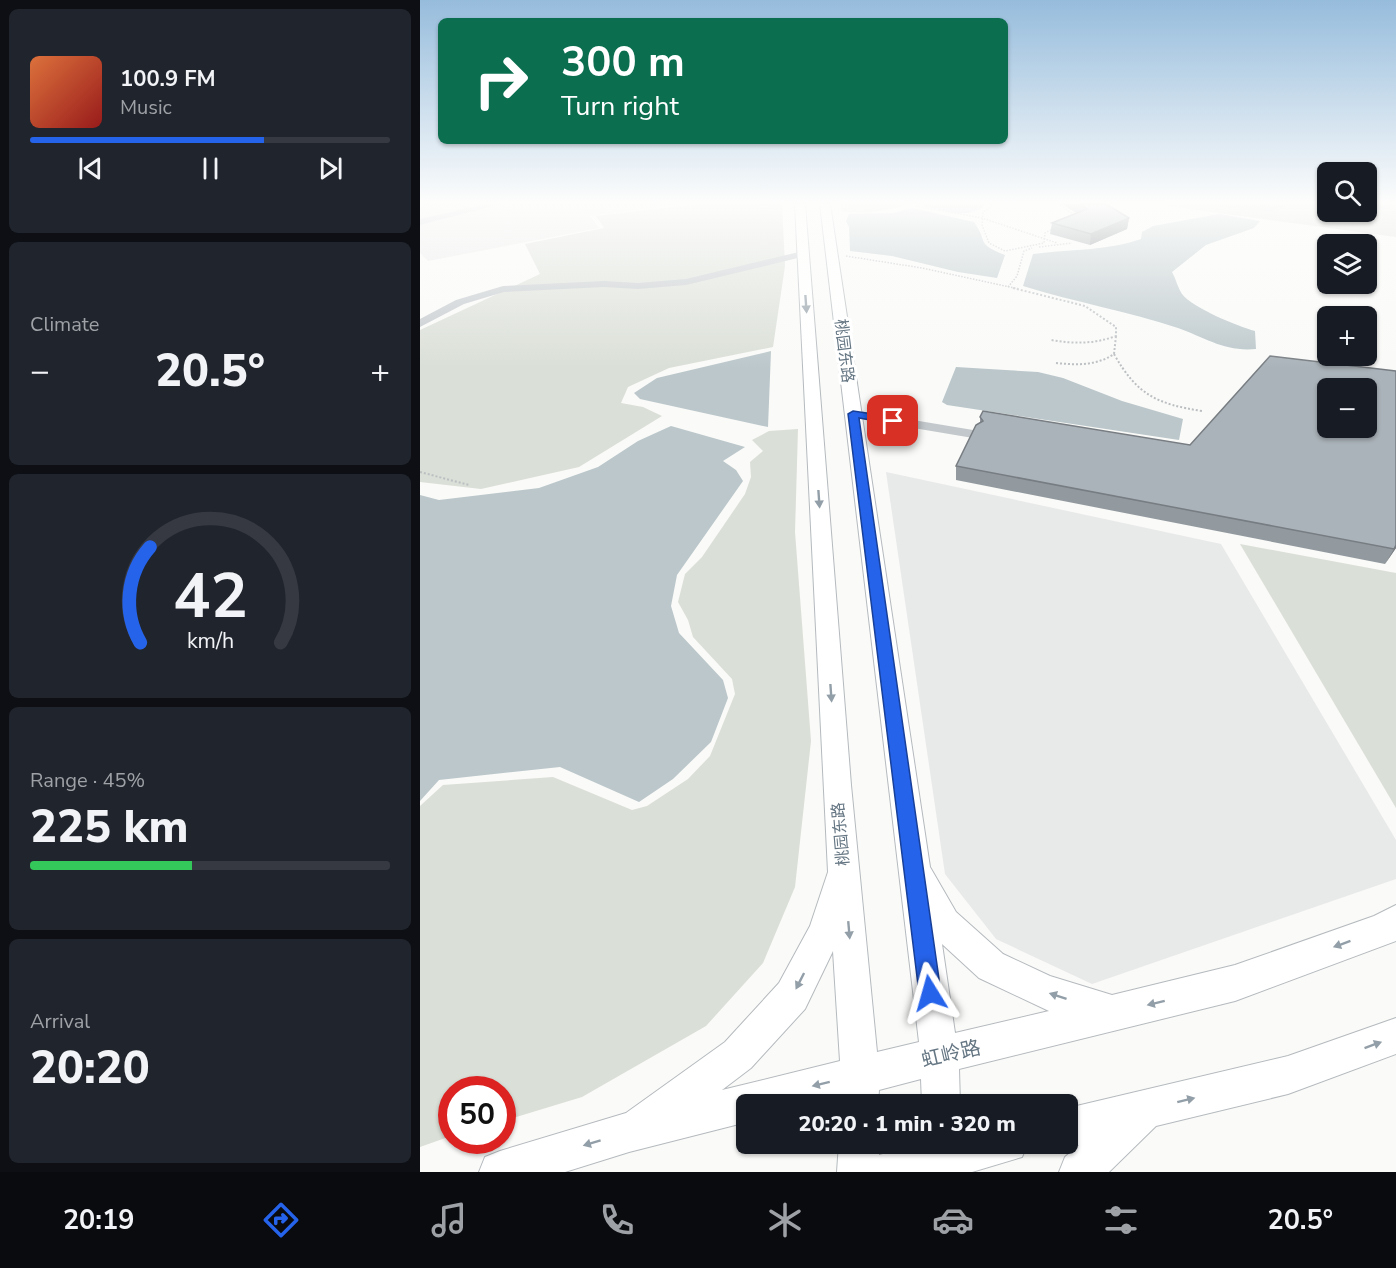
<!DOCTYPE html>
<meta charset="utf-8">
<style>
:root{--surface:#171b24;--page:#20242c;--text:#f1f3f6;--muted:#9ea1a6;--line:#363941;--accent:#2563eb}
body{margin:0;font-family:"Nunito Sans","Noto Sans SC",sans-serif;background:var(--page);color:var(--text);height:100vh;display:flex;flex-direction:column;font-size:22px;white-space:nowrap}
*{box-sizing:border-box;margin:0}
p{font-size:20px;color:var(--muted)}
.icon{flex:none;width:33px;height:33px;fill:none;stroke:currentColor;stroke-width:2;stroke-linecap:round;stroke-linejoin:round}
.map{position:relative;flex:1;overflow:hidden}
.panel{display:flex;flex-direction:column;gap:9px;padding:9px;background:#0d0f14;width:420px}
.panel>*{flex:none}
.hud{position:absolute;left:18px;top:18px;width:570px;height:126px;border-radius:9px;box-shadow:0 2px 4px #0004;background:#0b6e4f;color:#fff;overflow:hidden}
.buttons{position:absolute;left:897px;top:162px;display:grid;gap:12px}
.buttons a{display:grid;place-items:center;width:60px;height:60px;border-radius:9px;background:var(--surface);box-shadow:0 2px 4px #0004;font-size:30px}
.speed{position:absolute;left:18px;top:1076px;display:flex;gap:12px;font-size:30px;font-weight:700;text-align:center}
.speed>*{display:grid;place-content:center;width:78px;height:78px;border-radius:50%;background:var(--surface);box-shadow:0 2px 4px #0004;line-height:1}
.speed .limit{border:9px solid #d22;background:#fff;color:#111}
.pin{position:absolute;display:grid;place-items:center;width:51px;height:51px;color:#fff;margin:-26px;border-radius:12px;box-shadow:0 3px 9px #0006}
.me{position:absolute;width:66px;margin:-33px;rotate:352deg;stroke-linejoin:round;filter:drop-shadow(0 0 4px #0008)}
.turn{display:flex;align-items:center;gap:21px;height:126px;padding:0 24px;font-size:27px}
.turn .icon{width:78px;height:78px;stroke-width:2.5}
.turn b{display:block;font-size:42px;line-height:51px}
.big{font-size:45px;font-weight:800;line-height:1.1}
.panel .widget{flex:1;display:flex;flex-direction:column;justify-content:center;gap:9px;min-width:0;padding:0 21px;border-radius:9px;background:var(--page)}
.panel .dial{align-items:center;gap:0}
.dial svg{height:156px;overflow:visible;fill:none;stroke:var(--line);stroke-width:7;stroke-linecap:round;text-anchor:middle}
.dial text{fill:var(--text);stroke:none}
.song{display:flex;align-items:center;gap:18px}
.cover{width:72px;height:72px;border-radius:9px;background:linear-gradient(135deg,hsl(20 70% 55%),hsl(0 70% 35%))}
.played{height:6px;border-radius:3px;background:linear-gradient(90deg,var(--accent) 65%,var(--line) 65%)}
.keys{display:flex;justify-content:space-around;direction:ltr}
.heat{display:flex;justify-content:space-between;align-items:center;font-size:33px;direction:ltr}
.charge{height:9px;border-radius:4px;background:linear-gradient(90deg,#34c759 45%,var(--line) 0)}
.trip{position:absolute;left:316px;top:1094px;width:342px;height:60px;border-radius:9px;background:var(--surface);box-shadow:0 2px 4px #0004;font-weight:800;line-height:60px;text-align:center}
.dock{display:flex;height:96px;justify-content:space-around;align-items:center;background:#090b0e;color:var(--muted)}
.dock .icon{width:42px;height:42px}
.dock .on{color:var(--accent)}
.dock b{font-size:27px;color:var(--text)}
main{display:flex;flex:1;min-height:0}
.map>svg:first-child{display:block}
.built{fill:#e8e9e9}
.green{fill:#dadfd7}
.water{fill:#bbc7cb}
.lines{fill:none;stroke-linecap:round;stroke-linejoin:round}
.major-casing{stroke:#b5babe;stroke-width:2}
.path-far1{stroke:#bbbfc2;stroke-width:1.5;stroke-dasharray:1.5 1.5;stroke-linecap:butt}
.path{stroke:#bbbfc2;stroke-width:2;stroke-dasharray:2 2;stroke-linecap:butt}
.minor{fill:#c3c8cc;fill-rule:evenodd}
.major{fill:#fff;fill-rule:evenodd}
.wall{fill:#929a9f}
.shaded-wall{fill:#777d82}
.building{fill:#aab3b9;stroke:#777d82;stroke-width:1.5;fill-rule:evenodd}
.oneway{fill:#939fa8}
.route{fill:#2563eb;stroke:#184099;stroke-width:1.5}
.labels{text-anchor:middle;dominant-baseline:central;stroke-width:6;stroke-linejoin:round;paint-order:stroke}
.street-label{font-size:16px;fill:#657683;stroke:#fff}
.near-street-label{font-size:20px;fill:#657683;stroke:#fff}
</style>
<main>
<section class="panel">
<div class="widget">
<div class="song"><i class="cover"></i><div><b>100.9 FM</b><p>Music</p></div></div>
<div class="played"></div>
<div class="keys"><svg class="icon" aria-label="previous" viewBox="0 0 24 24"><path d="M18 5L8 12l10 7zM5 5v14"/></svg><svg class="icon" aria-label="pause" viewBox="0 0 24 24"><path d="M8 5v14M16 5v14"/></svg><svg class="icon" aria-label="next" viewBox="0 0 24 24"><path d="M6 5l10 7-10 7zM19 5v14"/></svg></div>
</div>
<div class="widget"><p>Climate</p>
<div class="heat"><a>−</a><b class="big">20.5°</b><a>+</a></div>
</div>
<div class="widget dial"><svg viewBox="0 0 100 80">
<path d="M14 69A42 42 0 1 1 86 69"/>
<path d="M14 69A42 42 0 0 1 19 20" stroke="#2563eb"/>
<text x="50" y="56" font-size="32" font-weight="700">42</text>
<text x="50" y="72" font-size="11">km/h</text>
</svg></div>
<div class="widget"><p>Range · 45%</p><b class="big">225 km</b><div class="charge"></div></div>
<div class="widget"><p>Arrival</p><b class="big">20:20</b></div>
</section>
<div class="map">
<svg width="976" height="1172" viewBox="0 0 976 1172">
<rect width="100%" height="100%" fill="#fafaf8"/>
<!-- built -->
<g class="built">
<path d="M 263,204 L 170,216 L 179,228 L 8,261 L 0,253 L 0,205 L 3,204 Z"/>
<path d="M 466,472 L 801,544 L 976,840 L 976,879 L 672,984 L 576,939 L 525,874 Z"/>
</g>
<!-- green -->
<g class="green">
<path d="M 276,204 L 362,204 L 365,266 L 353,347 L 249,368 L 208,387 L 201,403 L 223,407 L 242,416 L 159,467 L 61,489 L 0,482 L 0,330 L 120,274 L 105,244 L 184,228 L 176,216 Z"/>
<path d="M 420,204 L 487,204 C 467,212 443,214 421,211 Z"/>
<path d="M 732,204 L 907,204 L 908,212 L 946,212 L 947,204 L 976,204 L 976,237 Z"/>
<path d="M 378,429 L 375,532 L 391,741 L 375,887 L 343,963 L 286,1026 L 162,1097 L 83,1121 L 82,1089 L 32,1089 L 31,1136 L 0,1147 L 0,806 L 23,785 L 133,777 L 212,810 L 227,806 L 268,779 L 290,756 L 315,694 L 312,679 L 273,637 L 268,620 L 258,602 L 265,574 L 282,557 L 325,494 L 331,477 L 330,462 L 343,451 L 332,440 L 349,431 Z"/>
<path d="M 820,544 L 976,573 L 976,808 Z"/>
</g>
<!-- water -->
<g class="water">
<path d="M 504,204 L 566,204 C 550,221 523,210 502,206 Z"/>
<path d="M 492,208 L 554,222 C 569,243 555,243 585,255 L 577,278 L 538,272 L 472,256 L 430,251 L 429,227 L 426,221 L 429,214 L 473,213 Z"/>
<path d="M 799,214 L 840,221 L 834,228 L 786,245 L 752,272 C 756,279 758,288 762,294 C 773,308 817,326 835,331 L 836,349 C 805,352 786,338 758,328 C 707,311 654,302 603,286 L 613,254 C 650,249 686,251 721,239 L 722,232 L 733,226 Z"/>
<path d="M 351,351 L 348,427 L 220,399 L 214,393 L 237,378 Z"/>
<path d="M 536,367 L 618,372 L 643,378 L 702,401 L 763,419 L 759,440 L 527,405 L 522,402 Z"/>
<path d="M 251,426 L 325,447 L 303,461 L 316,470 L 323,481 L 257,575 L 251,606 L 259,633 L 303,680 L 308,698 L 291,742 L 253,779 L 219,802 L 140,767 L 19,780 L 0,801 L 0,495 L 19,500 L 119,488 L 178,467 L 218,441 Z"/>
</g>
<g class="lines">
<defs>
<g id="major">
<path d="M 375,204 L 385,204 L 431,785 L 457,1052 L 499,1042 L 400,204 L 410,204 L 510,867 L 536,912 L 583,954 L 630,976 L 692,995 L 815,965 L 954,916 L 976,905 L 976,941 L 815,1001 L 539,1069 L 540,1104 L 502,1104 L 501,1079 L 459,1090 L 458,1104 L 420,1104 L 420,1099 L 401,1104 L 327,1104 L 327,1122 L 209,1152 L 145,1172 L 59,1172 L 65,1157 L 80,1151 L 206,1113 L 305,1042 L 359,983 L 390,926 L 408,872 ZM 522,944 L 559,978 L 629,1011 L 535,1033 ZM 413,951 L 420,1061 L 302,1090 L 331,1068 L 385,1009 Z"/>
<path d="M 976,1018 L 976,1054 L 868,1094 L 736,1126 L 689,1172 L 639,1172 L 645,1157 L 659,1145 L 648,1148 L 636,1143 L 648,1143 L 648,1108 L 868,1056 Z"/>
<path d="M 419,1143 L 459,1143 L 459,1155 L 504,1143 L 608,1143 L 602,1157 L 552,1172 L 417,1172 Z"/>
</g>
</defs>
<!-- major casing -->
<use href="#major" class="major-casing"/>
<!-- path-far1 -->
<g class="path-far1">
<path d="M 575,204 L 563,212 L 562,225 L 569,243 L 585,251 L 624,243 L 625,233 L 632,229"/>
<path d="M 638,204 L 656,216"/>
<path d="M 496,206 L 562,218 L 637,243"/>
<path d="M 619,247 L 652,243"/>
<path d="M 426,256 L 502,268 L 599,289"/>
<path d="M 588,287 L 597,276 L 604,251 L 612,248"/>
</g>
<!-- path -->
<g class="path">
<path d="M 593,288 L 665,306 L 696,327 L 696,336 C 674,344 654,344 631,340"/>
<path d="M 694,354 C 717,395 737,404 782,411"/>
<path d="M 636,363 C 656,365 676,366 694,354 L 696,336"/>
<path d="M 0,472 L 49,485"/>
</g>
<!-- minor -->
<g class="minor">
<path d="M 67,204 L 81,204 L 0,225 L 0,219 Z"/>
<path d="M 795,204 L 851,206 L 871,204 L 851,212 L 799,207 Z"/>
<path d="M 946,204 L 959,204 L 966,207 L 962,210 L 946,207 Z"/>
<path d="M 383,251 L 388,254 L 386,256 L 266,285 L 218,289 L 184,287 L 84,292 L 44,304 L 0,327 L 0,319 L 36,300 L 83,286 L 184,281 L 218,283 L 266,279 Z"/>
<path d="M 433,410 L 553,430 L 560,434 L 553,438 L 428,417 L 426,414 L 428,411 Z"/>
</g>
<!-- major -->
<use href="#major" class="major"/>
</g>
<!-- wall -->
<g class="wall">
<path d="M 642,204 L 686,204 L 709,218 L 707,229 L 670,245 L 630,234 L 632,223 L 656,213 Z"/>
<path d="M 976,371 L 976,548 L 965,564 L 536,480 L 536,466 L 560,423 L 560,417 L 770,445 Z"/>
</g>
<!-- shaded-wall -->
<g class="shaded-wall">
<path d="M 709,218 L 707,229 L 670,245 L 671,234 Z"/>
<path d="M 976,545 L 976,548 L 965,564 L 974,549 Z"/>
</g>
<!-- building -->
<g class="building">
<path d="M 660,204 L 686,204 L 709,218 L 671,234 L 632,223 L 667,209 Z"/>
<path d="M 850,356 L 976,371 L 976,545 L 974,549 L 536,466 L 556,425 L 563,421 L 560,417 L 563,411 L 770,445 ZM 908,388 L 946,388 L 946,428 L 908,428 Z"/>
</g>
<!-- one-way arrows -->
<defs><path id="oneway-solid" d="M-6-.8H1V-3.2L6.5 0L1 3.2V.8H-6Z" transform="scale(1.5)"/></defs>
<g class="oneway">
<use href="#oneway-solid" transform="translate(386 304) rotate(86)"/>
<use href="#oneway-solid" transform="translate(399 499) rotate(86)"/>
<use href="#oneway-solid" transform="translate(411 693) rotate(86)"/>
<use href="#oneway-solid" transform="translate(429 930) rotate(85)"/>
<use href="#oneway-solid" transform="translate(922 944) rotate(160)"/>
<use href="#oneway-solid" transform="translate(380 981) rotate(117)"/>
<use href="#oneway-solid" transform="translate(638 996) rotate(-162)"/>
<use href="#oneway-solid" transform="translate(736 1003) rotate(166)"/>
<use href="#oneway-solid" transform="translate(953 1045) rotate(-20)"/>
<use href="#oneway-solid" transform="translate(401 1084) rotate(166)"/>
<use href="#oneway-solid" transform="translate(766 1100) rotate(-14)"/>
<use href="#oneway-solid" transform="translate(172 1143) rotate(163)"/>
</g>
<!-- sky -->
<linearGradient id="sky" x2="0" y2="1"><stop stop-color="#96bcdc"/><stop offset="0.55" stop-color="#fdfdfc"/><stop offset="1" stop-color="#fdfdfc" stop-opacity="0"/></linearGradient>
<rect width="976" height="368" fill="url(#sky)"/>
<!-- route -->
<path class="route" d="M 433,411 L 473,417 L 478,421 L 473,424 L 439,418 L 521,993 L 518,1001 L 510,1004 L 502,1001 L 499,993 L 428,414 Z"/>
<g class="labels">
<!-- street labels -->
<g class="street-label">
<text transform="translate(424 351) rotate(83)">桃园东路</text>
<text transform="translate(421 834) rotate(-95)">桃园东路</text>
</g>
<!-- near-street labels -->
<g class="near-street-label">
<text transform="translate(531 1054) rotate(-13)">虹岭路</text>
</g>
</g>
</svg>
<div class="buttons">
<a><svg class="icon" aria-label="search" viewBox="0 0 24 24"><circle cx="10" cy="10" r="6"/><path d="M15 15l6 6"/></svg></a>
<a><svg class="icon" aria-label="layers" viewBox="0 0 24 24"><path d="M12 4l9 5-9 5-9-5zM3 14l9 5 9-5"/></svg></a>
<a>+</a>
<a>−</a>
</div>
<div class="speed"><div class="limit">50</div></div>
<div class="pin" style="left:473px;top:421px;background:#d93025"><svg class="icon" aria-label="arrive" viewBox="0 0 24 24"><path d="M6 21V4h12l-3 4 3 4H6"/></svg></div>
<svg class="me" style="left:510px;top:993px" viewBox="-20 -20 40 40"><path d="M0-17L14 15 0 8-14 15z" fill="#2563eb" stroke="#fff" stroke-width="4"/></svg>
<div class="trip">20:20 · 1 min · 320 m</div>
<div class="hud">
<div class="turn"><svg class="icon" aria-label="right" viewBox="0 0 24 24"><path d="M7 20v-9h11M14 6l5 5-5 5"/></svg><div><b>300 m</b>Turn right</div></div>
</div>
</div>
</main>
<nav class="dock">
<b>20:19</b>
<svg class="icon on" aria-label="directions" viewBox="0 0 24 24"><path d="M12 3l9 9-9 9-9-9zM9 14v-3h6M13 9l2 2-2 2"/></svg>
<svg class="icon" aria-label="music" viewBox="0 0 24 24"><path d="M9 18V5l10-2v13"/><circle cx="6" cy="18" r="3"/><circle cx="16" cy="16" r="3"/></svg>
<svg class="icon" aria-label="phone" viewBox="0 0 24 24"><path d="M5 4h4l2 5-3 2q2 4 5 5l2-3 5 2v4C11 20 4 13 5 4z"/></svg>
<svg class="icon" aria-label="climate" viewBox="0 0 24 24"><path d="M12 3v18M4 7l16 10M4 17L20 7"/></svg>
<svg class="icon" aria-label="car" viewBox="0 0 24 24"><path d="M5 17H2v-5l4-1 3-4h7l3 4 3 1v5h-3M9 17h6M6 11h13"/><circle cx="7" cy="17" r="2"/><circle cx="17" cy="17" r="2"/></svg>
<svg class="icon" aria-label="filters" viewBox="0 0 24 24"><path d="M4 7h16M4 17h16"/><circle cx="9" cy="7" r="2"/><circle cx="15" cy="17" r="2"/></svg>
<b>20.5°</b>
</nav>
